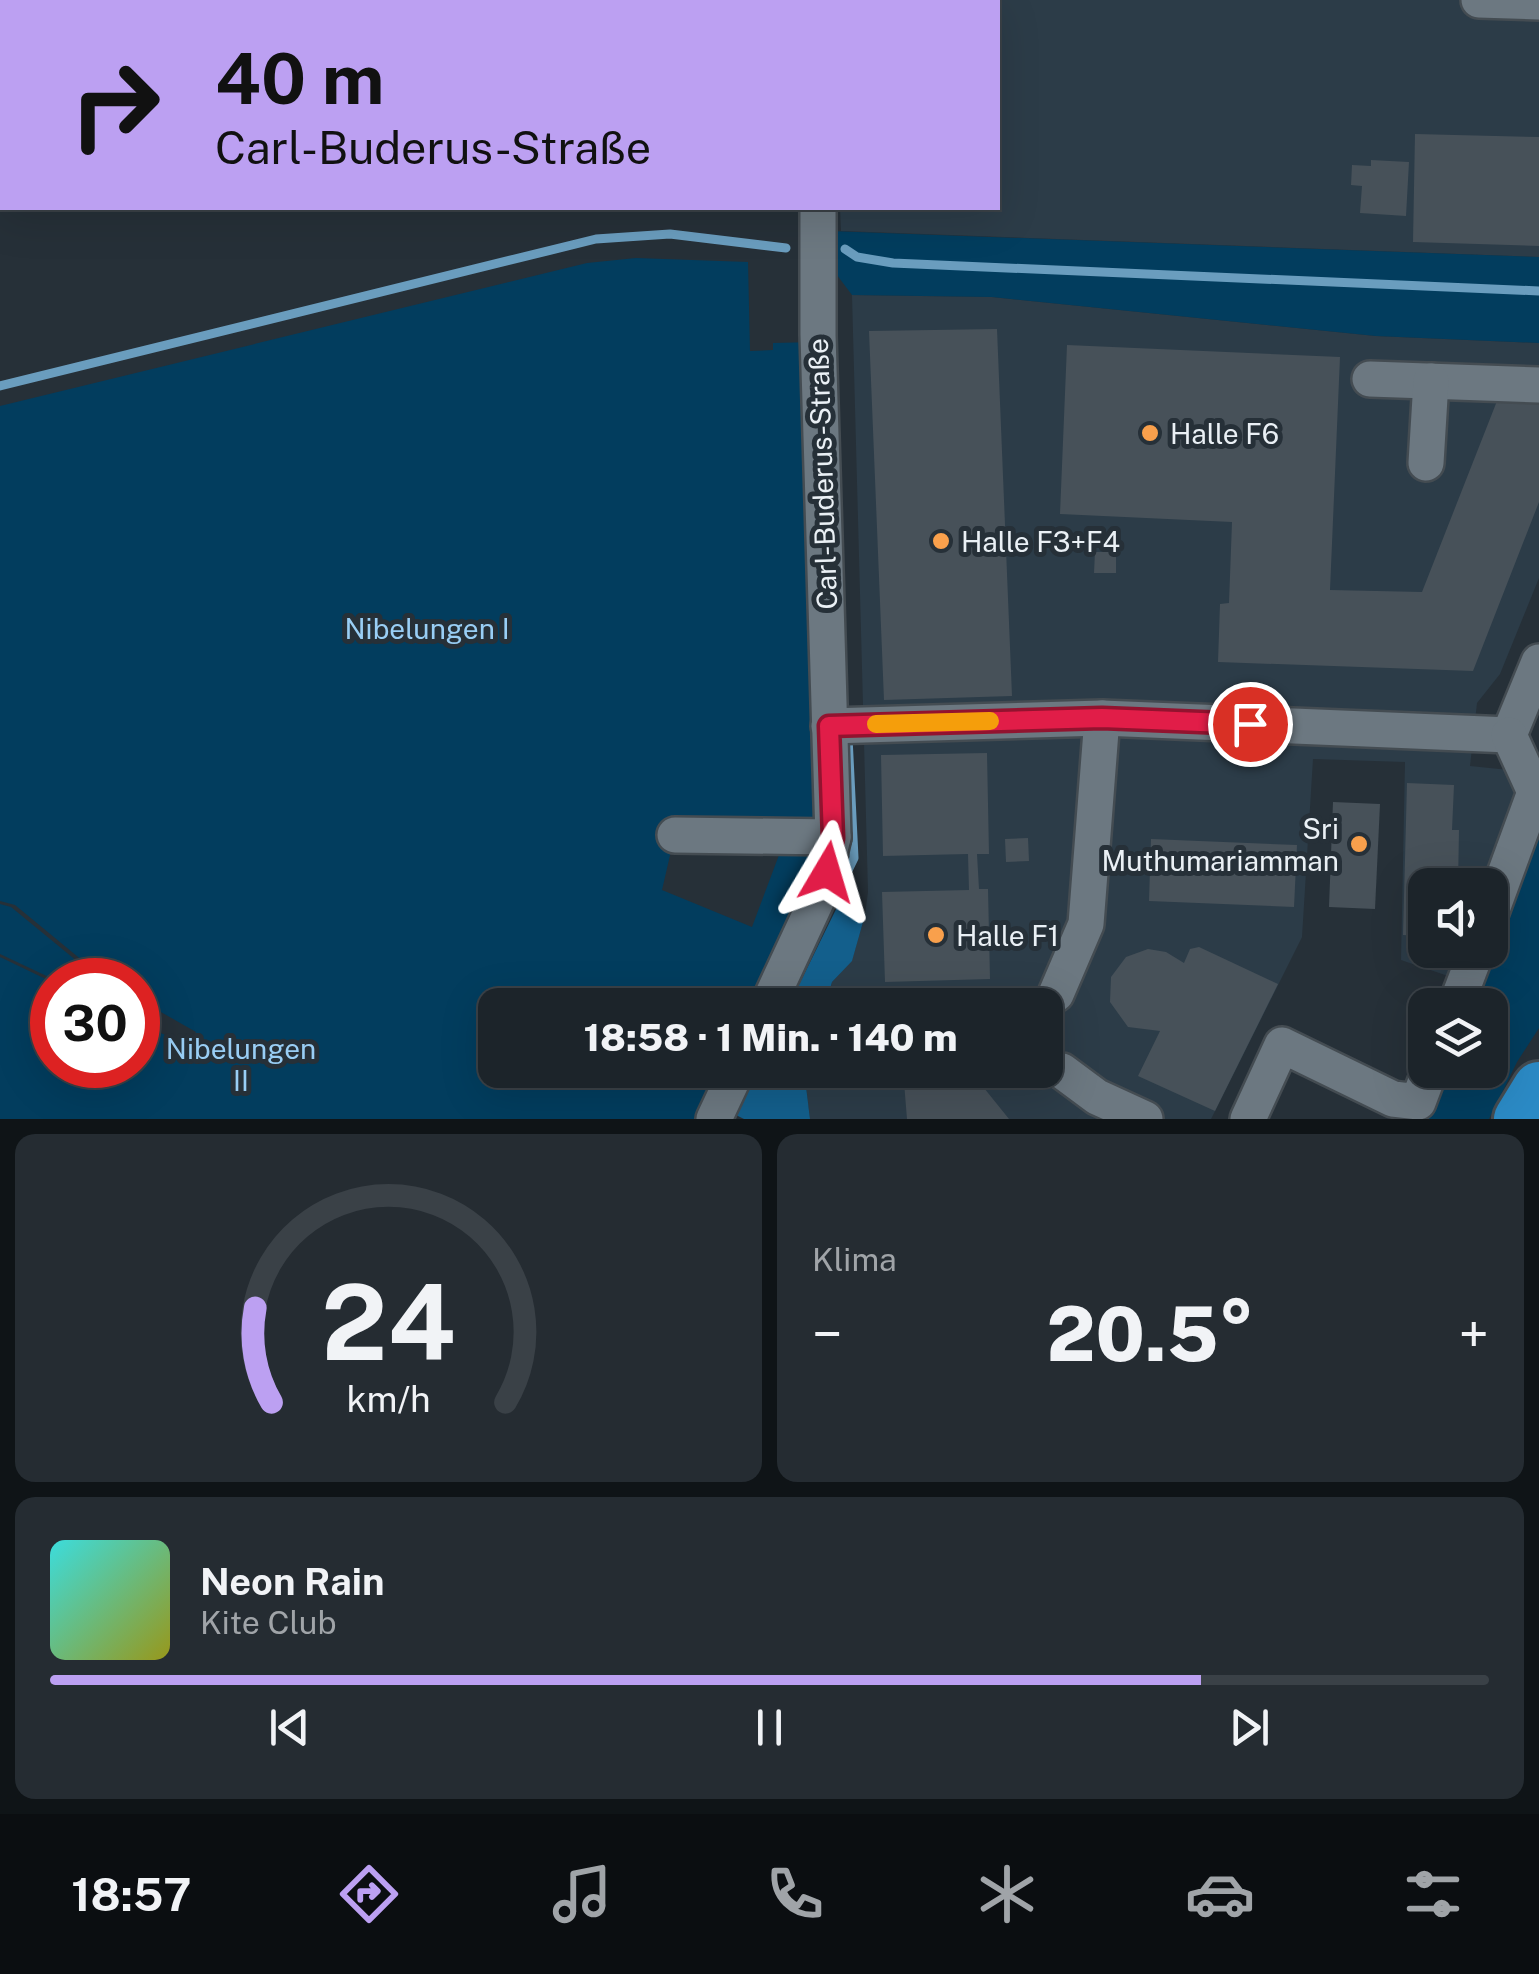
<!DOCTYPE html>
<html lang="de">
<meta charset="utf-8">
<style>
:root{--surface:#1c242a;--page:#252c32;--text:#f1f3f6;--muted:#a0a4a8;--line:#3a4147;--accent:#bca0f2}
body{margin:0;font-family:"Public Sans",sans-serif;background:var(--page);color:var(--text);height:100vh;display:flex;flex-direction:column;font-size:38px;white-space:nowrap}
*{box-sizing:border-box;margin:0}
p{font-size:32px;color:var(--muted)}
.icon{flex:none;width:55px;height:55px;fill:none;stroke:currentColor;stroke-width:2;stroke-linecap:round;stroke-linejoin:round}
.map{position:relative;height:1119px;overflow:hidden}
.details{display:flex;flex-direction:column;gap:15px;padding:15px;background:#0f1417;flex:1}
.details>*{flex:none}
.guide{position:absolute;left:0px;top:0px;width:1000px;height:210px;box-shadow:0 10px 40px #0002,0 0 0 2px var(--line);background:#bca0f2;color:#111;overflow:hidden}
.controls{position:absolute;left:1408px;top:868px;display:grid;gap:20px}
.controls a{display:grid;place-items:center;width:100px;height:100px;border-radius:20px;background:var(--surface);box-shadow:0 10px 40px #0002,0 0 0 2px var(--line);font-size:50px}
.speed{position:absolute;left:30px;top:958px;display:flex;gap:20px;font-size:50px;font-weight:700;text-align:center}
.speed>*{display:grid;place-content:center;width:130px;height:130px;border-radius:50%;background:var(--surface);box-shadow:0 10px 40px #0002,0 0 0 2px var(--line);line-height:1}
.speed .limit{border:15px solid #d22;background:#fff;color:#111}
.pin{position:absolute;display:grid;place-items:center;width:85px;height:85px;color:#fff;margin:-42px;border:5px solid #fff;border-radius:50%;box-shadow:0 2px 10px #0007}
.me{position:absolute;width:110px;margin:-55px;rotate:7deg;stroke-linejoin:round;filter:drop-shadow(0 0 8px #0008)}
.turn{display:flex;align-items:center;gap:35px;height:210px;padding:0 50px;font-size:45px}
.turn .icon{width:130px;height:130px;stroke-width:2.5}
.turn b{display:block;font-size:70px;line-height:85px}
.big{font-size:75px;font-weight:800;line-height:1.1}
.details .widget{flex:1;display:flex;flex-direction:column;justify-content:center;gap:15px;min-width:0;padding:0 35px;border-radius:20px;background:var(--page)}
.details .dial{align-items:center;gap:0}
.dial svg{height:260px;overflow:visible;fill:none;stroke:var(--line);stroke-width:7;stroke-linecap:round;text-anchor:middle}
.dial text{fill:var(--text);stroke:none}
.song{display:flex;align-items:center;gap:30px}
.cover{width:120px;height:120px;border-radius:15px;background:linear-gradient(135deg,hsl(180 70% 55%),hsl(60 70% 35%))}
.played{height:10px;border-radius:5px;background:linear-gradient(90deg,var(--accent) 80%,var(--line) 80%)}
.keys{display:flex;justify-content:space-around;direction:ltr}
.heat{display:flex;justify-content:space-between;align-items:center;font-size:55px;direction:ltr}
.details .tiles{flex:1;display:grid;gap:15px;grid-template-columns:1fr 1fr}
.widget:last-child{grid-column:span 2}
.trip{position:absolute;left:478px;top:988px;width:585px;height:100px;border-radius:20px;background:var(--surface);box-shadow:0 10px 40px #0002,0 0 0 2px var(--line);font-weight:800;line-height:100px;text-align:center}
.menu{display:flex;height:160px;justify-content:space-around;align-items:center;background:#0b0e11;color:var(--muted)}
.menu .icon{width:70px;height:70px}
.menu .selected{color:var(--accent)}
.menu b{font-size:45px;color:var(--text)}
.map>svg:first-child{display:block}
.built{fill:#2c3c48}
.green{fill:#023d5e;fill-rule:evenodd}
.forest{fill:#135f8c}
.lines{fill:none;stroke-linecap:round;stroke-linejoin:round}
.stream{stroke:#6a9dbe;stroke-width:9}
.building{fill:#475159}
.minor-casing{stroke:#444c52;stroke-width:40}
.highway-casing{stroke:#444c52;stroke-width:58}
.minor{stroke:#6c7881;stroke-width:35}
.highway{stroke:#2b8ac5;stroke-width:52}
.route-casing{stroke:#92132f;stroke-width:25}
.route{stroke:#e11d48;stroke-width:18}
.slow{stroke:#f59e0b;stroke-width:18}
.poi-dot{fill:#f9a04c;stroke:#263038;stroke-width:4}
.labels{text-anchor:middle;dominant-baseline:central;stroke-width:10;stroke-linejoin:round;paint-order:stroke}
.poi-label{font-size:28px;fill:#eaf0f5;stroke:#263038;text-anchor:start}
.street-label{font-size:28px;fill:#eaf0f5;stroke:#263038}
.park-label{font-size:28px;fill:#99cef5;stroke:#263038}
</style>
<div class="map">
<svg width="1539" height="1119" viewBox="0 0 1539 1119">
<rect width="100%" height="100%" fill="#263038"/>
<!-- built -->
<g class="built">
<path d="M 830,0 L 1539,0 L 1539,257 L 841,231 L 840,208 L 998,208 L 998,2 Z"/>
<path d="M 852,295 L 992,297 L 1376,336 L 1539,343 L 1539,578 L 1500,674 L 1477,703 L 1470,766 L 1509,770 L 1524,791 L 1489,885 L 1425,885 L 1425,950 L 1464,950 L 1454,978 L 1401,960 L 1405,762 L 1313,759 L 1302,937 L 1211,1119 L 810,1119 L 804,1070 L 1045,1070 L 1045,1005 L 825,1005 L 832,982 L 852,960 L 865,915 L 868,892 Z"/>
</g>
<!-- green -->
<g class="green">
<path d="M 830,231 L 1539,257 L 1539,343 L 1376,336 L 992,297 L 852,295 L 831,267 Z"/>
<path d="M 636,258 L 748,262 L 750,351 L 773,350 L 773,343 L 817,342 L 830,834 L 763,1005 L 495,1005 L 495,1070 L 732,1070 L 709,1119 L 0,1119 L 0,957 L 52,982 L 52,1065 L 138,1065 L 138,1022 L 188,1046 L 196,1032 L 138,999 L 138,980 L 106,980 L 15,905 L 0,901 L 0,406 L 587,263 ZM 677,825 L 782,847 L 752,927 L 662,890 Z"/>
<path d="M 1539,825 L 1539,1028 L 1517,1062 L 1489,1119 L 1422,1119 L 1442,1070 L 1490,1070 L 1490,1005 L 1468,1005 Z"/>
<path d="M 0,904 L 11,907 L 100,980 L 55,980 L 0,954 Z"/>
</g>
<!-- forest -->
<g class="forest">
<path d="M 847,887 L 865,915 L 852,961 L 832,982 L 825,1005 L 789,1005 Z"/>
<path d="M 758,1070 L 804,1070 L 810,1119 L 744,1119 L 736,1115 Z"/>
</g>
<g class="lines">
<!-- stream -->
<g class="stream">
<path d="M 845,249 L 857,257 L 893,263 L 1539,291"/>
<path d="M 0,386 L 596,239 L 670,234 L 786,248"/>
<path d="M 834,899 L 854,858 L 848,737"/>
</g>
</g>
<!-- building -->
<g class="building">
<path d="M 1415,134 L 1539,137 L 1539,246 L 1413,242 Z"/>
<path d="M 1371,160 L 1409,162 L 1406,216 L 1360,213 L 1362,186 L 1351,185 L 1352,165 L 1371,166 Z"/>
<path d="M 997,329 L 1012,696 L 884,700 L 869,331 Z"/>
<path d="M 1067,345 L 1340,357 L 1330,590 L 1422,592 L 1497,401 L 1539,402 L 1539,502 L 1473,671 L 1218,662 L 1220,604 L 1229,603 L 1232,522 L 1060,514 Z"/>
<path d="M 1095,552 L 1116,552 L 1116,573 L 1094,573 Z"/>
<path d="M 987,753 L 989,854 L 977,854 L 979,889 L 988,889 L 990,979 L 885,982 L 882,892 L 969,890 L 968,854 L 883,856 L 881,755 Z"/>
<path d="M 1407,783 L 1454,785 L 1452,830 L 1459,830 L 1458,885 L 1425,885 L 1425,936 L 1403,935 Z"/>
<path d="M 1333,802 L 1380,804 L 1375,909 L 1329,907 Z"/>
<path d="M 1028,838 L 1029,861 L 1006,862 L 1005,839 Z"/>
<path d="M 1151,839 L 1297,845 L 1294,907 L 1149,901 Z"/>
<path d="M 1199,947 L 1278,984 L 1215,1111 L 1138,1076 L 1160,1031 L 1128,1027 L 1110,1002 L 1111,977 L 1126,957 L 1148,949 L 1166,952 L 1184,963 L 1190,949 Z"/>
<path d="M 903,1070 L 975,1070 L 976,1084 L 980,1083 L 1009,1119 L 907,1119 Z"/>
</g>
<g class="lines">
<defs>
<g id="minor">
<path d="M 471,0 L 471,2"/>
<path d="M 811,0 L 811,2"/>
<path d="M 1479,0 L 1539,2"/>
<path d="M 398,2 L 417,0"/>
<path d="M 0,62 L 2,62"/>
<path d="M 1370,379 L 1539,385"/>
<path d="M 1426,463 L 1431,381"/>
<path d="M 829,726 L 1102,718 L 1509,735 L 1539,662"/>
<path d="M 675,835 L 833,837"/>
<path d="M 1490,915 L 1535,792 L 1509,735"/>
<path d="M 1056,994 L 1086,924 L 1102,718"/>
<path d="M 768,1005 L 820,893 L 833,837 L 818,335 L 818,208"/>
<path d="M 1456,1005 L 1477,950"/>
<path d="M 1062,1071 L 1097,1097 L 1145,1119"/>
<path d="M 714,1119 L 737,1070"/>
<path d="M 1248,1119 L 1282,1045 L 1393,1099 L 1418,1102 L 1430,1070"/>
</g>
<path id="highway" d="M 1520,1119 L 1539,1088"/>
</defs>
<!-- minor casing -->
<use href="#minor" class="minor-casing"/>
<!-- highway casing -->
<use href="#highway" class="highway-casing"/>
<!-- minor -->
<use href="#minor" class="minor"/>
<!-- highway -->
<use href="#highway" class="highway"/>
</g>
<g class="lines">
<defs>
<path id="route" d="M 827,872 L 833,838 L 829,726 L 1102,718 L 1250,724"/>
</defs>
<!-- route casing -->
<use href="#route" class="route-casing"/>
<!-- route -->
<use href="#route" class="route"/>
<!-- slow -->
<path class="slow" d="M 876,724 L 990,721"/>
</g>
<!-- markers -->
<g class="poi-dot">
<circle cx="1150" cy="433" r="10"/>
<circle cx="941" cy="541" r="10"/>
<circle cx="1359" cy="844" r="10"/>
<circle cx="936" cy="935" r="10"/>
</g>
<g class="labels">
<!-- poi labels -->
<g class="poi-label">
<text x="1170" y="433">Halle F6</text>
<text x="961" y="541">Halle F3+F4</text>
<text x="1339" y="828" text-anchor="end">Sri<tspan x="1339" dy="32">Muthumariamman</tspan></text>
<text x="956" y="935">Halle F1</text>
</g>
<!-- street labels -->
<g class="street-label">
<text transform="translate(822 474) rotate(-92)">Carl-Buderus-Straße</text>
</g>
<!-- park labels -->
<g class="park-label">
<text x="427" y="628">Nibelungen I</text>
<text x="241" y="1048">Nibelungen<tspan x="241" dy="32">II</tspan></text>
</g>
</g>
</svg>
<div class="controls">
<a><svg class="icon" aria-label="sound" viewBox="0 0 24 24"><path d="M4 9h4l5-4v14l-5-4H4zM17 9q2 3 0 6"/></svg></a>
<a><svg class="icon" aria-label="layers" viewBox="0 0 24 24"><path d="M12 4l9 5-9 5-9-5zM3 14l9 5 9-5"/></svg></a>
</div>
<div class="speed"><div class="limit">30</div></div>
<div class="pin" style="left:1250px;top:724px;background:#d93025"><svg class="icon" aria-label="arrive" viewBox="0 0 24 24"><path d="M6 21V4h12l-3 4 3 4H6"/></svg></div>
<svg class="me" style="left:827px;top:872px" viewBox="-20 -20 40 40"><path d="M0-17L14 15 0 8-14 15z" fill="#e11d48" stroke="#fff" stroke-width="4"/></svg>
<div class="trip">18:58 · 1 Min. · 140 m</div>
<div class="guide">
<div class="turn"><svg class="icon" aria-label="right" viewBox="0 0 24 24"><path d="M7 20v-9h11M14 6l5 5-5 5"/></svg><div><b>40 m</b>Carl-Buderus-Straße</div></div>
</div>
</div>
<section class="details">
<div class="tiles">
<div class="widget dial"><svg viewBox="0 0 100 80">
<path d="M14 69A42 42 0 1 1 86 69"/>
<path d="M14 69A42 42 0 0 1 9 40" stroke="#bca0f2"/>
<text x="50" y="56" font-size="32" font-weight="700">24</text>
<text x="50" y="72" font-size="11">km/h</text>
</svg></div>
<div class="widget"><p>Klima</p>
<div class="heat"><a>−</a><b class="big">20.5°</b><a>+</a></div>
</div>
<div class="widget">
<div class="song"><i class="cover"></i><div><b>Neon Rain</b><p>Kite Club</p></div></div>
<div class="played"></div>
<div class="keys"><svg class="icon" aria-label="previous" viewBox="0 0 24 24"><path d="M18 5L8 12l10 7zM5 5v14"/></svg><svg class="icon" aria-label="pause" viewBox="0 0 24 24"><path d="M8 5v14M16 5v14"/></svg><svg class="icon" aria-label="next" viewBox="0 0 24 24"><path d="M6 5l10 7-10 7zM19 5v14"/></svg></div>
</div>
</div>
</section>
<nav class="menu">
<b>18:57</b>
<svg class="icon selected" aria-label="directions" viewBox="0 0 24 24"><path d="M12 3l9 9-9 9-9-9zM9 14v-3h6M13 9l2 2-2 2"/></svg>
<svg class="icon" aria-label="music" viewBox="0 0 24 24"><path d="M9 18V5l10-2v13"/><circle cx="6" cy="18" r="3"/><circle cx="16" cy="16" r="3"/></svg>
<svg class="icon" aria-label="phone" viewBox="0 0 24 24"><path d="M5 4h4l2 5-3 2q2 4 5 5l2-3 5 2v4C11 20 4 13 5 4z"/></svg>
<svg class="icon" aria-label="climate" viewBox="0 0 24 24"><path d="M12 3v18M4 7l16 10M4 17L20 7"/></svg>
<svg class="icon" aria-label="car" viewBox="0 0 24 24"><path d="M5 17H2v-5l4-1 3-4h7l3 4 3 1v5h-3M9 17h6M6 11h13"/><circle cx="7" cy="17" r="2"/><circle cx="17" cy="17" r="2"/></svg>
<svg class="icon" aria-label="filters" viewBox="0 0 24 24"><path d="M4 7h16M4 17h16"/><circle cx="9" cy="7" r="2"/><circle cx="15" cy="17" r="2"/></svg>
</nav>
